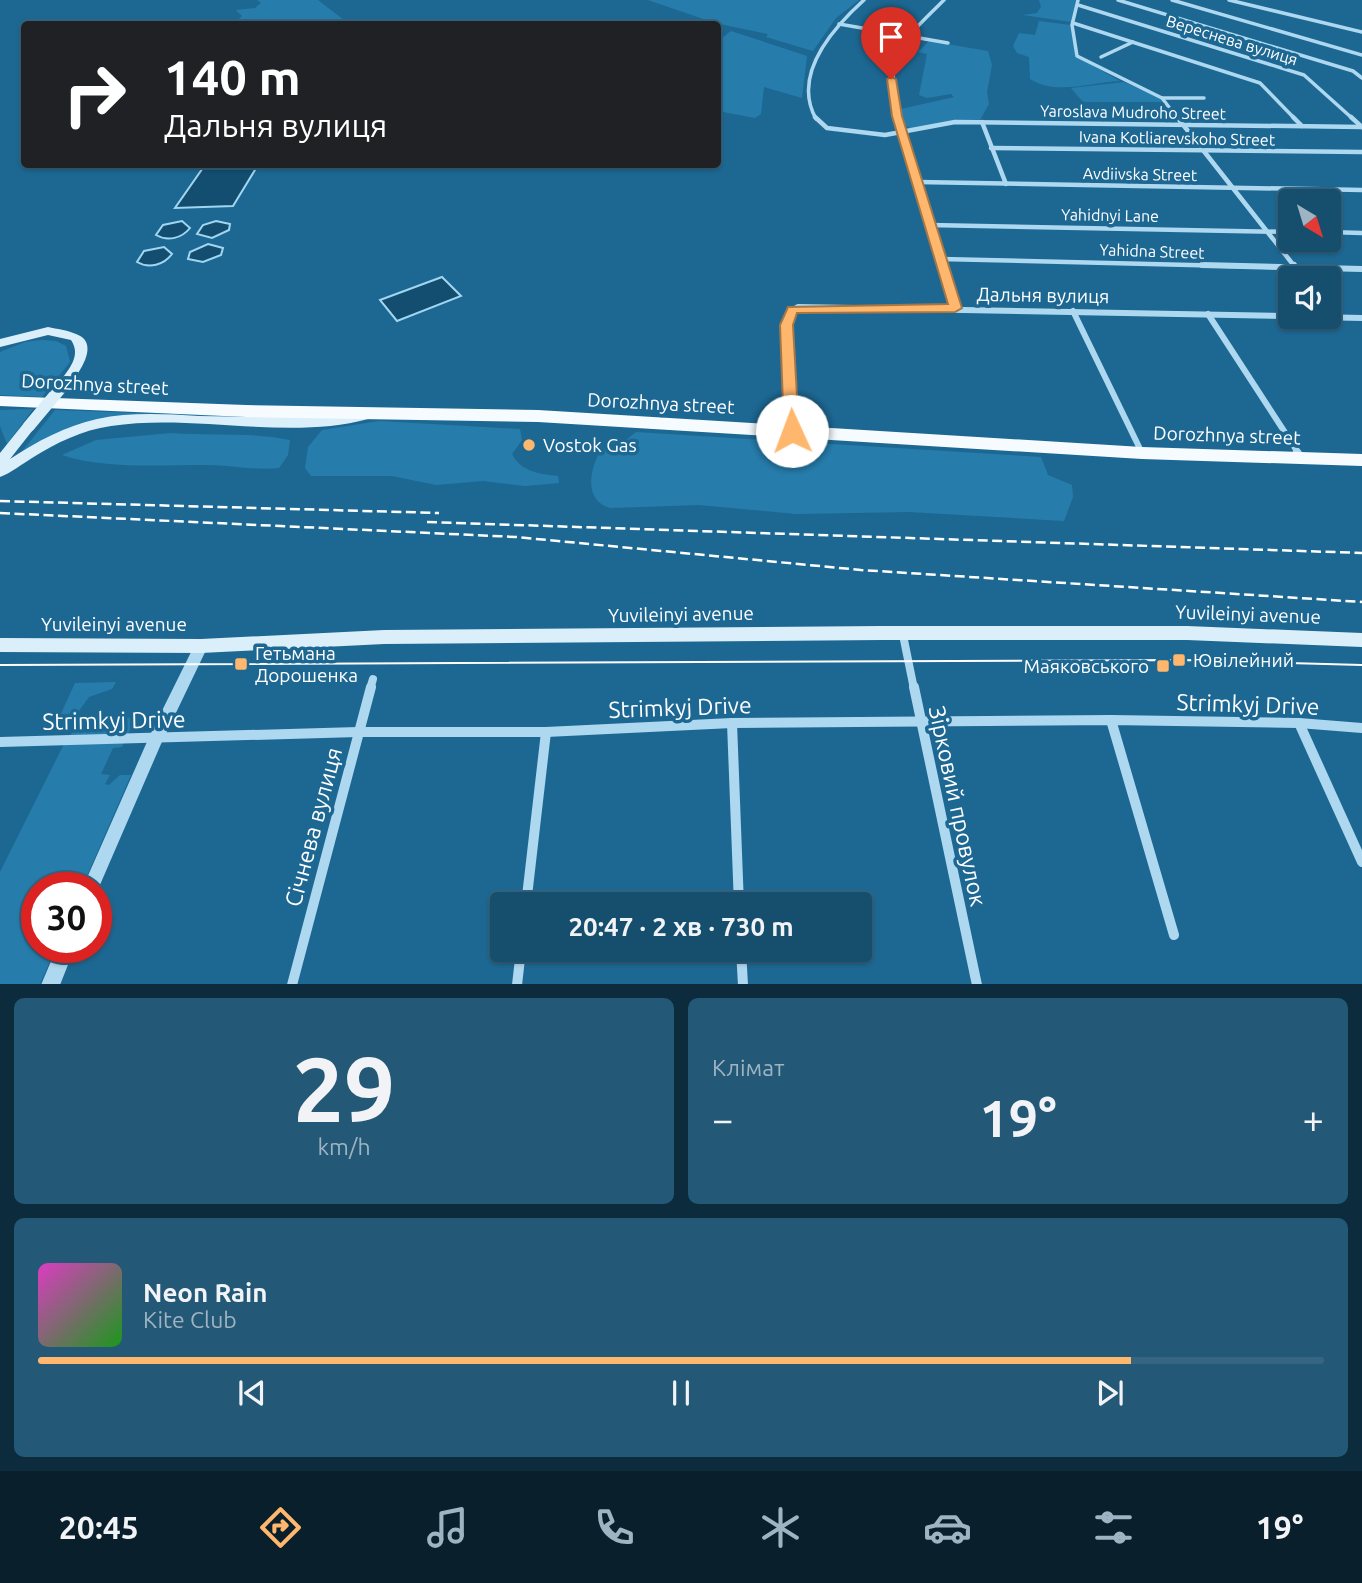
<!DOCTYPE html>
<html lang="uk">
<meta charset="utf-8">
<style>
:root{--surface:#164e6e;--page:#235876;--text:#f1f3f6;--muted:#9eb4c2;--line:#356581;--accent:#feb76d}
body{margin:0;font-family:Ubuntu,sans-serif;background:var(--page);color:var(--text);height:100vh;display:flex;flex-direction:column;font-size:26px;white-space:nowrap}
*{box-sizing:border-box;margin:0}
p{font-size:23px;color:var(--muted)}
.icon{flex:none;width:38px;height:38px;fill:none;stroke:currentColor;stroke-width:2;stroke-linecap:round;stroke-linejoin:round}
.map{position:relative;height:984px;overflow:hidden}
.drawer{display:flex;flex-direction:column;gap:14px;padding:14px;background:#0c2b3c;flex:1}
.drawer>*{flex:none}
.top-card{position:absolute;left:21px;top:21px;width:700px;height:147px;border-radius:7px;box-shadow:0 2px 5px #0004,0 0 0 2px var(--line);background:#202124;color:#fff;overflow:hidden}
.needle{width:46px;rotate:142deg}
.fabs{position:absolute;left:1278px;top:189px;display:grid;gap:14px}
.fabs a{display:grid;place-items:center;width:63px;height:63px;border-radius:7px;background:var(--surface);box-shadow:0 2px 5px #0004,0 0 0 2px var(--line);font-size:35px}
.speed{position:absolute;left:21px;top:872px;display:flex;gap:14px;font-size:35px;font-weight:700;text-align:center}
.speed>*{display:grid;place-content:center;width:91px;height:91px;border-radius:50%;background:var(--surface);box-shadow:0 2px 5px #0004,0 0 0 2px var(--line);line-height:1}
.speed .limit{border:10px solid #d22;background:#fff;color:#111}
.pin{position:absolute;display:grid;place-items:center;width:60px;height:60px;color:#fff;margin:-72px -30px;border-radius:50% 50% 50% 0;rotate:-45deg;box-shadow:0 0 7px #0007}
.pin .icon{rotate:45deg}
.me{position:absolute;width:77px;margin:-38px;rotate:358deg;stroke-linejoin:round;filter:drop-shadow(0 0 5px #0008)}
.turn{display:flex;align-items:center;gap:24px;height:147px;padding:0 28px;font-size:32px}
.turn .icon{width:91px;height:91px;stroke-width:2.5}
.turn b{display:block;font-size:49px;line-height:60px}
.big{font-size:52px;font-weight:700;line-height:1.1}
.drawer .widget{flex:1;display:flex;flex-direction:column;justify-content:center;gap:10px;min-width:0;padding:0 24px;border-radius:10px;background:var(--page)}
.drawer .dial{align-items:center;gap:0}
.dial b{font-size:91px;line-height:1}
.song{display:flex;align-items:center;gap:21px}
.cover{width:84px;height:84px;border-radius:10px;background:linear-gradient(135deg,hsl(310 70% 55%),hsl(120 70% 35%))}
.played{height:7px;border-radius:4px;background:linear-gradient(90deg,var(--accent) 85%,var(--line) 85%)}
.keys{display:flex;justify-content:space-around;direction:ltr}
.heat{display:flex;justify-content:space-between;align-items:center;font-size:38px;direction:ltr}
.drawer .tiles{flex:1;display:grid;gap:14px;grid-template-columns:1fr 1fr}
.widget:last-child{grid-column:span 2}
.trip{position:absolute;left:490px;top:892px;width:382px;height:70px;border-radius:7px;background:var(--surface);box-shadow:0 2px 5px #0004,0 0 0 2px var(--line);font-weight:700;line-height:70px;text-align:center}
.menu{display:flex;height:112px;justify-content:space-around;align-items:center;background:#091f2c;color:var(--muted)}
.menu .icon{width:49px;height:49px}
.menu .current{color:var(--accent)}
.menu b{font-size:32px;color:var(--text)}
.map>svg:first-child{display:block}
.green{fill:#267dac}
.water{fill:#134e71;stroke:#a1d6f0;stroke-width:2}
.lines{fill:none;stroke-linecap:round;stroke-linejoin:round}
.minor-far4{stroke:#aed8ef;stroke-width:3.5}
.minor-far3{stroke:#aed8ef;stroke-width:4.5}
.minor-far2{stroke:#aed8ef;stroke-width:6}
.minor-far1{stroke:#aed8ef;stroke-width:8}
.minor{stroke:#aed8ef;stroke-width:10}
.tertiary{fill:#aed8ef;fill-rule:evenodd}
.secondary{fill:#dbeffa;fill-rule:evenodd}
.primary{fill:#f6fbff;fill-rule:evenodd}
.tram{stroke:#fff;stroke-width:2}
.rail{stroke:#fff;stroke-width:2.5;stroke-dasharray:10 4.5;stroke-linecap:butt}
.secondary-bridge{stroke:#dbeffa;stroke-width:12}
.route{fill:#feb76d;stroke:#a57747;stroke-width:2}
.poi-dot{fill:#feb76d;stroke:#1d6893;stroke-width:2.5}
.labels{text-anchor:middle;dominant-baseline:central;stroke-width:7;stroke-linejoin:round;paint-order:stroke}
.far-street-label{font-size:16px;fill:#fff;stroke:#1d6893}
.street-label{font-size:19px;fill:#fff;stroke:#1d6893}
.poi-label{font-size:19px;fill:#fff;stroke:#1d6893;text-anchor:start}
.near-street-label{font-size:23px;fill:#fff;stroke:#1d6893}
</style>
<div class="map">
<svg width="1362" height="985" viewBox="0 0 1362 985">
<rect width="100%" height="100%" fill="#1d6893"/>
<!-- green -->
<g class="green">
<path d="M 257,0 L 318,0 L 349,24 L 233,24 L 242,16 L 236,10 L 255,8 L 261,3 Z"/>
<path d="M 648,0 L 859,0 L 836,18 L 813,51 L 766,37 L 768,34 L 715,23 Z"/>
<path d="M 1039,0 L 1076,0 L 1071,22 L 1023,15 L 1037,13 L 1041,7 Z"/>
<path d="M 1039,21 L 1070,25 L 1076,56 L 1120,81 C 1091,82 1057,96 1030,79 L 1029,57 L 1017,53 L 1013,46 L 1019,33 L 1035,35 Z"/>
<path d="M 731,31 L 807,56 L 802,98 L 764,87 L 761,114 L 755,118 L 718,111 L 718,41 Z"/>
<path d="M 929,41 L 988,51 L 992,65 L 987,92 L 989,104 L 980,120 L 911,129 L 905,125 L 901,109 L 954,97 L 951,94 L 927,98 L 919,95 L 927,54 L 918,52 Z"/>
<path d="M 1124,82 L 1159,97 L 1162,102 L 1083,102 L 1071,88 Z"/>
<path d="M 42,340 L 56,341 L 66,346 L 70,362 L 42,397 L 0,395 L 0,352 L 25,342 Z"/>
<path d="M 33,409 L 7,444 L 0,426 L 0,410 Z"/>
<path d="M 55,410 L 327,420 L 118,417 L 20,454 Z"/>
<path d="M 379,421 L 520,429 L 522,440 L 512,454 C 521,472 540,474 558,476 L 559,483 L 525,486 L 483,481 L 436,485 L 392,476 L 311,476 L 305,468 L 308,447 L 322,430 Z"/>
<path d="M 636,432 L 1041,457 L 1048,475 L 1072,485 L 1073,497 L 1064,521 L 909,512 L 796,514 L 699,505 L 610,508 C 584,501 589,469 601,450 L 621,444 Z"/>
<path d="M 171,433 C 210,436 252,432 290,440 L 288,455 L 279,468 C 253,471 229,464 203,465 C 161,465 102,469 62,455 L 96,440 Z"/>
<path d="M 116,682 L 112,689 L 89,697 L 73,719 L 63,723 L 58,720 L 75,683 Z"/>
<path d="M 89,715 L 95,720 L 136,717 L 122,747 L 113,748 L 101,774 L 110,775 L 105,784 L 109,785 L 120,775 L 131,775 L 82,887 L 37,887 L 37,947 L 56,947 L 40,984 L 0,984 L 0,872 L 67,738 Z"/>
</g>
<!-- water -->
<g class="water">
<path d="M 205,165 L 258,165 L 233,206 L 175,208 Z"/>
<path d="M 182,221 L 190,228 C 182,238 168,242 156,235 L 163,225 Z"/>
<path d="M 216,221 L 230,224 L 229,230 L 212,238 L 197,234 L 203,225 Z"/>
<path d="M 208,244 L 223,248 L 221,255 L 203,262 L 188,259 L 190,252 Z"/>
<path d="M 164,247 L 172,254 C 164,265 149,269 137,262 L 144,251 Z"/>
<path d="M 442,277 L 461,296 L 397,321 L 380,300 Z"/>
</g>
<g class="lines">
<!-- minor-far4 -->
<g class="minor-far4">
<path d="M 1078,0 L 1072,25 L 1077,56 L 1162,98 L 1178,119"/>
<path d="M 1118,0 L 1353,71 L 1362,78"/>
<path d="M 1172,0 L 1362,55"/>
<path d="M 1229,0 L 1362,32"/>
<path d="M 1078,5 L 1304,75 L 1353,119"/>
<path d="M 1073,23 L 1260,83 L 1295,119"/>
<path d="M 839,24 L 948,43"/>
<path d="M 1101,57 L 1133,42"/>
<path d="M 1162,98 L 1204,98"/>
<path d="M 816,119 C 791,74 833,28 864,0"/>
<path d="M 898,119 C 883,56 902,41 944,0"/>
</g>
<!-- minor-far3 -->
<g class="minor-far3">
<path d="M 815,117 L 827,128 L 885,135 L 955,122 L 1362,127"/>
<path d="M 897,117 L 943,267"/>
<path d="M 1177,117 L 1295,267"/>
<path d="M 1293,117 L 1302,126"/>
<path d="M 1351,117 L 1362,127"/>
<path d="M 982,122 L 1006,184"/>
<path d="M 991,148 L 1362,152"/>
<path d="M 918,182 L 1362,190"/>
<path d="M 929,225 L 1290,232"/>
<path d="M 1328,232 L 1362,233"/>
<path d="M 941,259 L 1276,267"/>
</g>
<!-- minor-far2 -->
<g class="minor-far2">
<path d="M 942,265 L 955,308"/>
<path d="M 1202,265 L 1362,269"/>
<path d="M 1294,265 L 1296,268"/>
<path d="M 1073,311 L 1142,453"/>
<path d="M 1208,314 L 1299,454"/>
<path d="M 1314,317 L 1362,318"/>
<path d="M 792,431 L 786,325 L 789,313 L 798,307 L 1290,316"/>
</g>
<!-- minor-far1 -->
<g class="minor-far1">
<path d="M 1297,452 L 1302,459"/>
<path d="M 903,635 L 914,689"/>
<path d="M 370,689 L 373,679"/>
</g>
<!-- minor -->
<g class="minor">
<path d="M 914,687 L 977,985"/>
<path d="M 1111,720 L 1174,935"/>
<path d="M 732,723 L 739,905"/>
<path d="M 1299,723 L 1362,862"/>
<path d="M 0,742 L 358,732 L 546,732 L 732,723 L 1111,720 L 1299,723 L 1362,728"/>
<path d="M 526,905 L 546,732"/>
<path d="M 741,950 L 743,985"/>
<path d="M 292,985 L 371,687"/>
<path d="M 517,985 L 521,950"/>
</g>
<!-- tertiary -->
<g class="tertiary">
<path d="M 201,640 L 206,642 L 208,646 L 161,744 L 96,894 L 96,887 L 83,887 L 150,735 L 196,642 Z"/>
<path d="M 57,947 L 75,947 L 60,985 L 41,985 Z"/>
</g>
<!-- secondary -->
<g class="secondary">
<path d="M 48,327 C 57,329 67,330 76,334 C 101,343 79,373 69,386 L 65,387 L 59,383 C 68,370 82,356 71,340 L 48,335 L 0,347 L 0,339 Z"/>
<path d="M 363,412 L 369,416 L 368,419 C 288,441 192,413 111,426 C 82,430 56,443 32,458 C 22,464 11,473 0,477 L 0,453 L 24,423 L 29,421 L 36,426 L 10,459 C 37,441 66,426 97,419 C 130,412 164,414 198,416 C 253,417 308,419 363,412 Z"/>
<path d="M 882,626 L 1187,626 L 1362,633 L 1362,647 L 1187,640 L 882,640 L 384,644 L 201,653 L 0,652 L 0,638 L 201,639 L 384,630 Z"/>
</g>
<!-- primary -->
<path class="primary" d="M 0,396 L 246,405 L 538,410 L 1142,447 L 1362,454 L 1362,466 L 1142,459 L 538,422 L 246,417 L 0,406 Z"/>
<!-- tram -->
<path class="tram" d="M 0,665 L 1184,660 L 1362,665"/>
<!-- rail -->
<g class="rail">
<path d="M 0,501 L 439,513"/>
<path d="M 0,513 L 516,537 L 861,570 L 1362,602"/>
<path d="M 427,522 L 1362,553"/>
</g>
<!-- secondary-bridge -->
<path class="secondary-bridge" d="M 29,426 L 65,383"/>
</g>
<!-- route -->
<path class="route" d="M 891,77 L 896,79 L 902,116 L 962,308 L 955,312 L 797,313 L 793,325 L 799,431 L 792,436 L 784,431 L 780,325 L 788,307 L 948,304 L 892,116 L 887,79 Z"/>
<!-- markers -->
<g class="poi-dot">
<circle cx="529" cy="445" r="7"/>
<rect x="1172" y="653" width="14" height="14" rx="3.5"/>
<rect x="234" y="657" width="14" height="14" rx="3.5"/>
<rect x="1156" y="659" width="14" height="14" rx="3.5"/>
</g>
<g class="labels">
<!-- far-street labels -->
<g class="far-street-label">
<text transform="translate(1232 40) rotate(17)">Вереснева вулиця</text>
<text transform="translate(1133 112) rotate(1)">Yaroslava Mudroho Street</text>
<text transform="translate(1177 138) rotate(1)">Ivana Kotliarevskoho Street</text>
<text transform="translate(1140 174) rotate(1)">Avdiivska Street</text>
<text transform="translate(1110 215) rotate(1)">Yahidnyi Lane</text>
<text transform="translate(1152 251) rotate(2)">Yahidna Street</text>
</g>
<!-- street labels -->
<g class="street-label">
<text transform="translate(1043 295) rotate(1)">Дальня вулиця</text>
<text transform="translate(95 384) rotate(3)">Dorozhnya street</text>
<text transform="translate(661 403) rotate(3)">Dorozhnya street</text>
<text transform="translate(1227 435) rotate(2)">Dorozhnya street</text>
<text transform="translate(681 614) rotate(-1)">Yuvileinyi avenue</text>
<text transform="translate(1248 614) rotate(2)">Yuvileinyi avenue</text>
<text x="114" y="624">Yuvileinyi avenue</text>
</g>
<!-- poi labels -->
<g class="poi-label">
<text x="543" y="445">Vostok Gas</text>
<text x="255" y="653">Гетьмана<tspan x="255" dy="22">Дорошенка</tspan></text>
<text x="1193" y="660">Ювілейний</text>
<text x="1149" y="666" text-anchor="end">Маяковського</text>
</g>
<!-- near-street labels -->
<g class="near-street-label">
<text transform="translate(1248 704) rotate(2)">Strimkyj Drive</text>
<text transform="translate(680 707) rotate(-2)">Strimkyj Drive</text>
<text transform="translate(114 720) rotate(-1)">Strimkyj Drive</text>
<text transform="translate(958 806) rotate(78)">Зірковий провулок</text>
<text transform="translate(313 827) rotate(-75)">Січнева вулиця</text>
</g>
</g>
</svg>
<div class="fabs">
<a><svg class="needle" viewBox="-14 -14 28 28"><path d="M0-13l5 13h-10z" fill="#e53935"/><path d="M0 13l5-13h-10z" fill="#9eb4c2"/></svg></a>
<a><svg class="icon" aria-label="sound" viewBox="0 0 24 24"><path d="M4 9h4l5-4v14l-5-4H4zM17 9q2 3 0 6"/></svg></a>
</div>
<div class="speed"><div class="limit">30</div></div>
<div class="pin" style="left:891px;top:79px;background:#d93025"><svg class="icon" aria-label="arrive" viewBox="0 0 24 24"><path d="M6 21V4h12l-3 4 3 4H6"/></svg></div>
<svg class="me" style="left:792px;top:431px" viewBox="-20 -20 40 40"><circle r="19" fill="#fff"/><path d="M0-13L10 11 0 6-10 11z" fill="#feb76d"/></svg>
<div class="trip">20:47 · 2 хв · 730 m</div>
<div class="top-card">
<div class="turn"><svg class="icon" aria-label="right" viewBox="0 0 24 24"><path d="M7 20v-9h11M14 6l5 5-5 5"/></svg><div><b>140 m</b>Дальня вулиця</div></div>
</div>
</div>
<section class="drawer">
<div class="tiles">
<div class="widget dial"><b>29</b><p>km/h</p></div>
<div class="widget"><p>Клімат</p>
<div class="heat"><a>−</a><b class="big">19°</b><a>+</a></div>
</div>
<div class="widget">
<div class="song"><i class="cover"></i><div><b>Neon Rain</b><p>Kite Club</p></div></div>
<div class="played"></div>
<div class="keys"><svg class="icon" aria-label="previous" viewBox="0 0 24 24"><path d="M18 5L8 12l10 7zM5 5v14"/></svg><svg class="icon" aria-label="pause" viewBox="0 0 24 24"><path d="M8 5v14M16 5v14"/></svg><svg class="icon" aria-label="next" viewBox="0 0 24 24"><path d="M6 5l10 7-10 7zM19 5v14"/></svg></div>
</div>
</div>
</section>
<nav class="menu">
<b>20:45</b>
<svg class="icon current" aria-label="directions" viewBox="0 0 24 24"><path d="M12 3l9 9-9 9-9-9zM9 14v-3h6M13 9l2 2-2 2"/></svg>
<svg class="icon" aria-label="music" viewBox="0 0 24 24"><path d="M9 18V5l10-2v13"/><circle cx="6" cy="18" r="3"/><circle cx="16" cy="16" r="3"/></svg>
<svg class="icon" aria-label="phone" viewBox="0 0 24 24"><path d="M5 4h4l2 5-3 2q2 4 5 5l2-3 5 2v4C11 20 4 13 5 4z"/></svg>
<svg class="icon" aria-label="climate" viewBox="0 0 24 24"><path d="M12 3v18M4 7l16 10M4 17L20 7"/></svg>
<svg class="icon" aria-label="car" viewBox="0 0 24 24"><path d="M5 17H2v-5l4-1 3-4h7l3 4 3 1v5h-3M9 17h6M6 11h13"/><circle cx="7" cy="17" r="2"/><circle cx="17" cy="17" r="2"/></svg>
<svg class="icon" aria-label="filters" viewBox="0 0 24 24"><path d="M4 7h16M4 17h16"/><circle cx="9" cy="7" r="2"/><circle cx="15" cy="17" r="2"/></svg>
<b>19°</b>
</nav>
